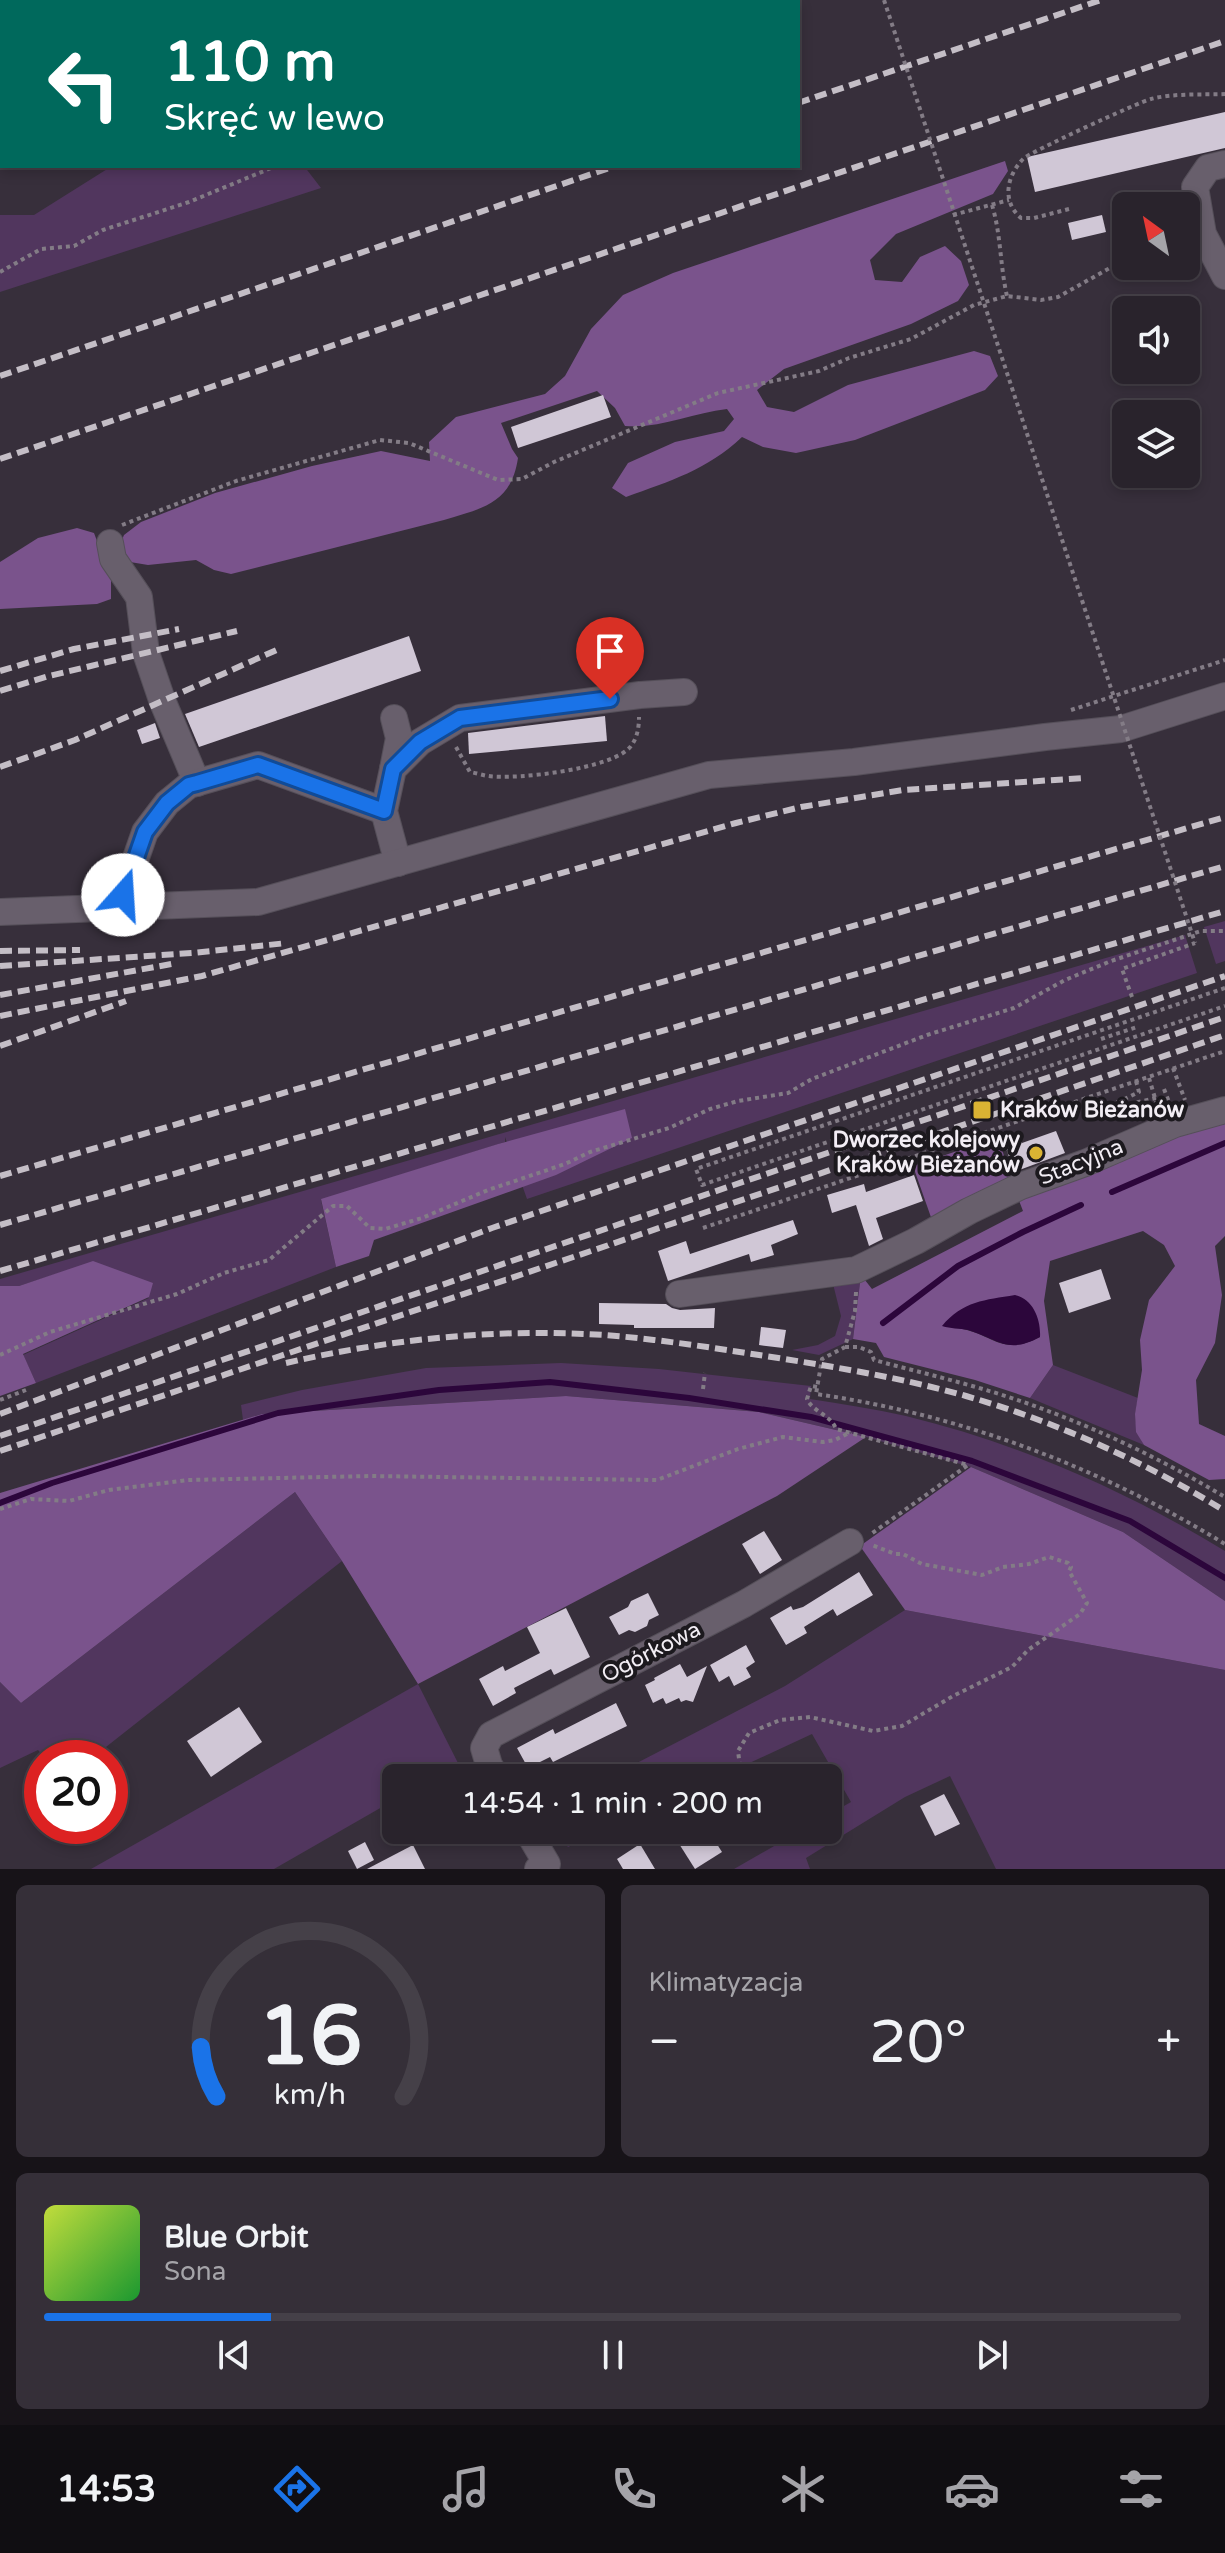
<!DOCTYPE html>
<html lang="pl">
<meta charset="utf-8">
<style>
:root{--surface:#29232c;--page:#352f38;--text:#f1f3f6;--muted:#a5a4a9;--line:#454048;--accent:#1a73e8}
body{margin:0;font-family:"Varela Round",sans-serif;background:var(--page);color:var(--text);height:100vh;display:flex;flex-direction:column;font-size:30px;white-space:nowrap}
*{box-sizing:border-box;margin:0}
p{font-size:26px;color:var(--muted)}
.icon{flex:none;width:44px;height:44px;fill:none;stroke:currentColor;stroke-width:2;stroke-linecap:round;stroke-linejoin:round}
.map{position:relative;height:1869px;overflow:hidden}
.side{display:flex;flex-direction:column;gap:16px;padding:16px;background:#171318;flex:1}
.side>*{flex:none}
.guide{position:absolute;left:0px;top:0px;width:800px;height:168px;box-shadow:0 4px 12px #0003,0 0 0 2px var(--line);background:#00695c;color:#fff;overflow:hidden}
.needle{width:52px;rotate:327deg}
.controls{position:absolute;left:1112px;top:192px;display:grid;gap:16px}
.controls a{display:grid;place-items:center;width:88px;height:88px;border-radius:12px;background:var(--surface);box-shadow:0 4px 12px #0003,0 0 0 2px var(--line);font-size:40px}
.speed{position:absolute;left:24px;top:1740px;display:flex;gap:16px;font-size:40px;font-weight:700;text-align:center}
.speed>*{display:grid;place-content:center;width:104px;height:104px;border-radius:50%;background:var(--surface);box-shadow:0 4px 12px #0003,0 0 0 2px var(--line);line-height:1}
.speed .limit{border:12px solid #d22;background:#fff;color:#111}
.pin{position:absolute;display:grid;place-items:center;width:68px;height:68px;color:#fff;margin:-82px -34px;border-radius:50% 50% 50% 0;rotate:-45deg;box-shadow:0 0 8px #0007}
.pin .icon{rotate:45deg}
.me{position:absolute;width:88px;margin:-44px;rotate:19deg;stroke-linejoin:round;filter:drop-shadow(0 0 6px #0008)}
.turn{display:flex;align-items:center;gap:28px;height:168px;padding:0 32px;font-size:36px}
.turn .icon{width:104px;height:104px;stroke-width:2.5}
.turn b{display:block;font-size:56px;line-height:68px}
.big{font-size:60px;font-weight:600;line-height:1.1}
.side .widget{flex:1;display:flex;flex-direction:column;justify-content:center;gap:12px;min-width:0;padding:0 28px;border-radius:12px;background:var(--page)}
.side .dial{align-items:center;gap:0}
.dial svg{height:208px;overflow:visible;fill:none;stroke:var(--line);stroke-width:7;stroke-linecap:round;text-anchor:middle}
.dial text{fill:var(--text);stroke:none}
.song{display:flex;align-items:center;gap:24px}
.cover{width:96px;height:96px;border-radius:12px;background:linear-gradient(135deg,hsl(70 70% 55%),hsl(130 70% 35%))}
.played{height:8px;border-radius:4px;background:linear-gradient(90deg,var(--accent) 20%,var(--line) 20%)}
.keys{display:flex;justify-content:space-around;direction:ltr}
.heat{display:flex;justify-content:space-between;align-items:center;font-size:44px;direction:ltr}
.side .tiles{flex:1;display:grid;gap:16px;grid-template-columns:1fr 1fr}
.widget:last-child{grid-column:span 2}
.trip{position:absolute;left:382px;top:1764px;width:460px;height:80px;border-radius:12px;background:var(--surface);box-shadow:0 4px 12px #0003,0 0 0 2px var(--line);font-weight:600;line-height:80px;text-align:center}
.tab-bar{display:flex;height:128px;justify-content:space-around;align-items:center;background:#100e12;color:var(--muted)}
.tab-bar .icon{width:56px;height:56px}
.tab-bar .selected{color:var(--accent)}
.tab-bar b{font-size:36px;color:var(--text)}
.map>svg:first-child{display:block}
.green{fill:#51365e}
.forest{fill:#7a538c;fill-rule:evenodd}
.water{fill:#2c063b}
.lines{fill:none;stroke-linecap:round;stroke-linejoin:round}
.stream{stroke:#2c063b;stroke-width:6}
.building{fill:#d0c7d6}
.minor-casing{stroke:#554f59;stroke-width:28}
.path{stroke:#837c86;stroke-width:4;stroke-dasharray:4 4;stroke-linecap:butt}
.minor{stroke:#685f6c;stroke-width:26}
.rail{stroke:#c4bec6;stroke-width:6;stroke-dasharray:12 6;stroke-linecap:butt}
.path-bridge{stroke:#837c86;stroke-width:4;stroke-dasharray:4 4;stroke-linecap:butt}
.route-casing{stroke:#114b97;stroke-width:20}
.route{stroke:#1a73e8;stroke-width:14}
.poi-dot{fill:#dab333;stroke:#1c191e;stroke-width:3}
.labels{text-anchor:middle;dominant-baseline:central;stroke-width:8;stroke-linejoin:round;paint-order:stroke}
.poi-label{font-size:22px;font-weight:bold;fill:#f2edf4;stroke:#1c191e;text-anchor:start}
.street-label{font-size:22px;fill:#f2edf4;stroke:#1c191e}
</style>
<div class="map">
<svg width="1225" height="1869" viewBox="0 0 1225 1869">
<rect width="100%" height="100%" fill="#372f3b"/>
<!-- green -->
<g class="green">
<path d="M 0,0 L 102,0 L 98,2 L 2,2 L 2,63 L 0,64 Z"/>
<path d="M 112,166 L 304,166 L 321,188 L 0,292 L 0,215 L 34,215 Z"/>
<path d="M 1225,921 L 1225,961 L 1216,964 L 1204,927 Z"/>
<path d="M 1185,935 L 1197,973 L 527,1199 L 505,1137 L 505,1142 L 321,1200 L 336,1267 L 36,1383 L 23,1355 L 149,1298 L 93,1262 L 19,1286 L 0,1286 L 0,1279 Z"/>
<path d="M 861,1275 L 853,1339 L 819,1355 L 792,1350 L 818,1345 L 835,1336 L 841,1316 L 832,1280 Z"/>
<path d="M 561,1363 L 659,1369 L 811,1386 L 810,1399 C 842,1404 874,1409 906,1416 C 1020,1444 1125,1490 1225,1551 L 1225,1601 L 1123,1532 L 971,1467 L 866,1437 L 759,1412 L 566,1396 L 262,1414 L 243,1420 L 241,1405 L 302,1390 L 426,1368 Z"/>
<path d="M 1053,1365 L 1138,1398 C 1134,1416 1134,1428 1144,1445 L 1030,1398 Z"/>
<path d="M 295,1492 L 342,1561 L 92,1758 L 45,1758 L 38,1750 L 0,1768 L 0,1682 L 21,1703 Z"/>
<path d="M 905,1610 L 1225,1670 L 1225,1869 L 996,1869 L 950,1776 L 905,1797 L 806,1858 L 810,1869 L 734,1869 L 802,1830 L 828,1830 L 828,1815 L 851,1802 L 812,1734 L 717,1778 L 608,1778 L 785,1686 Z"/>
<path d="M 418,1684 L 458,1763 L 432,1778 L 396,1778 L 396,1799 L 274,1869 L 91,1869 Z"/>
<path d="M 554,1830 L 605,1830 L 568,1847 Z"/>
</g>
<!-- forest -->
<g class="forest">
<path d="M 1005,161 L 1008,171 L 993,194 L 896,234 L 870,260 L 875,280 L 902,282 L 920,257 L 945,246 L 961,261 L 969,285 L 958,301 L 911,324 L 784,369 L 757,390 L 767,407 L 794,412 L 848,385 L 974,351 L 990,356 L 998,376 L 985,390 L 855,440 L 796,453 L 763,447 L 742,437 C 707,470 670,481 626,497 L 612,488 L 628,463 L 675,442 L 724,431 L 734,419 L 727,409 C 693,413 659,429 625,426 L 615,408 L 597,391 L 501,423 L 512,449 L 518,458 C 511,504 483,508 444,520 L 231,574 L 214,570 L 196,560 L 148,565 L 124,561 L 118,549 L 124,535 L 141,522 L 215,493 L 312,466 L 381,451 L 430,461 L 429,442 L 456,417 L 545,394 L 565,376 L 591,329 L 623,295 L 673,273 Z"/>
<path d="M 77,528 L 94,533 L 111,579 L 111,599 L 97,604 L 0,609 L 0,562 L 38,538 Z"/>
<path d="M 625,1109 L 632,1138 L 556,1175 L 374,1240 L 369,1256 L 336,1267 L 321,1199 L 498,1144 Z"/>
<path d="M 1225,1119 L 1225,1236 L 1215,1246 L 1222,1295 L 1215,1343 L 1196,1380 L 1199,1424 L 1225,1436 L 1225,1479 L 1209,1480 L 1144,1445 L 1136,1432 L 1135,1414 L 1142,1370 L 1140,1340 L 1149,1300 L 1175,1266 L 1164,1245 L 1143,1231 L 1050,1261 L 1044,1301 L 1053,1365 L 1030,1398 L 975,1380 L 884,1357 L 876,1343 L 853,1339 L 861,1275 L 872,1289 L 1023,1211 L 1018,1198 L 1186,1128 ZM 958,1328 L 1040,1337 C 1001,1357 994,1334 958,1328 Z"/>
<path d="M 998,1137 L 1012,1181 L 933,1223 L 913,1166 Z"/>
<path d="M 93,1261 L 153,1283 L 149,1297 L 23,1354 L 36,1383 L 0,1396 L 0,1286 L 19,1286 Z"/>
<path d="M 566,1396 L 759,1412 L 866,1437 L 777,1496 L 418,1684 L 342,1561 L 295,1492 L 21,1703 L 0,1682 L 0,1493 L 262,1414 Z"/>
<path d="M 971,1467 L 1123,1532 L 1225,1601 L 1225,1670 L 905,1610 L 860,1546 Z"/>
</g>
<!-- water -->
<path class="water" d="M 1015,1295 C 1033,1299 1041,1319 1040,1337 C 1007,1355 998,1339 968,1330 C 959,1328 951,1329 942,1326 C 963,1301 985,1300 1015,1295 Z"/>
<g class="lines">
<!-- stream -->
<g class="stream">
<path d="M 1112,1192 L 1225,1143"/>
<path d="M 883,1323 L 958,1266 L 1023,1232 L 1081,1205"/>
<path d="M 0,1503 L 52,1483 L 278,1413 L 439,1390 L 550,1382 L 689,1398 L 811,1417 L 972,1461 L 1130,1521 L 1225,1578"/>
</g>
</g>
<!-- building -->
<g class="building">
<path d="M 1225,112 L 1225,148 L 1035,192 L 1027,157 Z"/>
<path d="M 1102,215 L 1106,232 L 1072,240 L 1068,223 Z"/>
<path d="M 603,395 L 611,417 L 518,448 L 511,427 Z"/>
<path d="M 409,636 L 421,671 L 199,747 L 185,714 Z"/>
<path d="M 605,716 L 607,741 L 469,754 L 468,733 Z"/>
<path d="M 155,723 L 160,738 L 142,744 L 137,730 Z"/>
<path d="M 1056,1131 L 1065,1153 L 1014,1172 L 1005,1145 L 1021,1139 L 1022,1143 Z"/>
<path d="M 914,1175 L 923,1201 L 876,1218 L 883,1239 L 869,1246 L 856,1205 L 832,1213 L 827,1195 L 864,1184 L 866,1192 Z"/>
<path d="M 793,1220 L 798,1234 L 771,1245 L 774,1255 L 751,1262 L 749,1254 L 668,1281 L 658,1251 L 686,1241 L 690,1254 Z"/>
<path d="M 1101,1269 L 1111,1299 L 1069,1313 L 1059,1283 Z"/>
<path d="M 599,1303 L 666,1304 L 672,1308 L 680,1310 L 715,1308 L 714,1328 L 634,1328 L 634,1325 L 599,1324 Z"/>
<path d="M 761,1327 L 786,1330 L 783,1348 L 759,1345 Z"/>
<path d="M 764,1531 L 782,1560 L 760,1574 L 742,1544 Z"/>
<path d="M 859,1572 L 873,1595 L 837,1616 L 833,1609 L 804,1627 L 807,1633 L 786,1645 L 770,1618 L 791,1606 L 793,1610 L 803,1607 Z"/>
<path d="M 648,1593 L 659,1615 L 649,1620 L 647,1626 L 635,1632 L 629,1630 L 619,1635 L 609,1617 L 628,1607 L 631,1601 Z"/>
<path d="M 566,1608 L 590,1657 L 554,1675 L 551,1669 L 514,1688 L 516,1693 L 493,1706 L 479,1679 L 503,1666 L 505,1671 L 540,1653 L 527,1627 Z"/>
<path d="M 746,1645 L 755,1662 L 746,1668 L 751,1677 L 734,1686 L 729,1676 L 719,1682 L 710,1665 Z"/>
<path d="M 680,1664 L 687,1677 L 707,1666 L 693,1702 L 686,1700 L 681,1702 L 679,1698 L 666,1704 L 663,1698 L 653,1703 L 645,1685 L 655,1680 L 654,1678 Z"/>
<path d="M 616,1703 L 627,1726 L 553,1762 L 550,1757 L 528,1768 L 517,1748 L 553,1729 L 555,1734 Z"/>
<path d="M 239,1707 L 262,1742 L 211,1777 L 187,1741 Z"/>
<path d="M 944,1794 L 960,1824 L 935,1836 L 920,1806 Z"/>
<path d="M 691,1830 L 708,1830 L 722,1852 L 695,1869 L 676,1839 Z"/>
<path d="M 365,1842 L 374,1860 L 357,1869 L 348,1851 Z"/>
<path d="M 640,1844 L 655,1869 L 623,1869 L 617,1859 Z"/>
<path d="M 413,1845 L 425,1869 L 367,1869 Z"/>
</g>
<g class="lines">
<defs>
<g id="minor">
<path d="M 365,2 L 367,0"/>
<path d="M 447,2 L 453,0"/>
<path d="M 1225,164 L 1208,168 L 1195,187 L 1203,234 L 1225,276"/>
<path d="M 110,543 L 113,559 L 139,597 L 146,653 L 162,700 L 197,783"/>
<path d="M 393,769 L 399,738 L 394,718"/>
<path d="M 398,863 L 384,811 L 393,769 L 420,742 L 460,718 L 640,695 L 684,692"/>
<path d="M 121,907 L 123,895 L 145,832 L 167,803 L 189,785 L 258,765 L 384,811"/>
<path d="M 0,912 L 258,902 L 709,775 L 854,762 L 1045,737 L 1121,729 L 1225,696"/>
<path d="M 679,1294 L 856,1270 L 916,1241 L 969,1211 L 1021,1186 L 1085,1163 L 1175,1124 L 1225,1110"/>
<path d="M 497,1778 L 489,1765 L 484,1748 L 491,1735 L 744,1604 L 850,1542"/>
<path d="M 527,1830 L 547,1864 L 538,1869"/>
</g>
</defs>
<!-- minor casing -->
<use href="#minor" class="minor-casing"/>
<!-- path -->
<g class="path">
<path d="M 772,2 L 777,0"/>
<path d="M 992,205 C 1001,234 1000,266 1007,296"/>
<path d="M 1069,209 L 1034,218 L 1021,218 C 1002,202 1006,177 1023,159 C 1028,153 1139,102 1151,99 C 1174,93 1202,95 1225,94"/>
<path d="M 953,215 L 1009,200"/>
<path d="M 0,272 L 41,249 L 74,246 L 103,230 L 189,202 L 276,166"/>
<path d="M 122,525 L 236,481 L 380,440 L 409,443 L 498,480 L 522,479 L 554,462 L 718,393 L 819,371 L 849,358 L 911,339 L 974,305 L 1007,296 L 1041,300 L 1058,297 L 1126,259"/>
<path d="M 1071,710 L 1225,660"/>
<path d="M 456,747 L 470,772 C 476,773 482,775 488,776 C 516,780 614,769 631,746 C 637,738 639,728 639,717"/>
<path d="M 1225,988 L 696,1169 L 702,1185 L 1225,1006"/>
<path d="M 1132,997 L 1122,969 L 1195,943"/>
<path d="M 1101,1039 L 1137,1027"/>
<path d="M 1173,1068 L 1185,1100"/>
<path d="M 1149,1078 L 1158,1108"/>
<path d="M 1136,1081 L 1139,1092 L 1114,1104 L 1116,1107 L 1156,1098"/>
<path d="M 1164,1089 L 1169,1102"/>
<path d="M 703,1228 L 1225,1051"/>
<path d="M 856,1292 L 855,1311 L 845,1347 L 822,1359 L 816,1394 C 962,1415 1099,1467 1225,1544"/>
<path d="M 845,1347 L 859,1347 L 871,1352 L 874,1360 C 926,1374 979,1386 1029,1404 C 1097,1428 1163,1460 1225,1497"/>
<path d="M 0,1355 L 50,1332 L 177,1294 L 224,1273 L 269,1260 L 333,1206 L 347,1206 L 370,1228 L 385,1229 L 422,1218 L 488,1190 L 565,1164 L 590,1152 L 669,1128 L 710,1109 L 738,1101 L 788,1093 L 812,1079 L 927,1035 L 1014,1008 L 1065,980 L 1111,961 L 1201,931 L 1225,931"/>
<path d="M 817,1387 L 811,1386 L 807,1399 C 813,1412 831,1415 836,1429 L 968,1465 L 871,1534"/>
<path d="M 703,1389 L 705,1373"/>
<path d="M 0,1400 L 26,1390"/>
<path d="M 0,1509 L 31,1499 L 69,1501 L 109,1490 L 188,1480 L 370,1476 L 657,1480 L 738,1449 L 783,1437 L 823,1442 L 835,1440 L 851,1432"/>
<path d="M 741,1774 L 738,1751 L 749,1733 L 780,1720 L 810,1717 L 873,1731 L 902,1726 L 953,1696 L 1012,1667 L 1028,1650 L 1080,1614 L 1087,1603 L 1069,1571 L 1071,1567 L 1068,1563 L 1049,1557 L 1029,1564 L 1003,1567 L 982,1575 L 922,1564 L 903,1554 L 895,1554 L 872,1545"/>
</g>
<!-- minor -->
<use href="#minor" class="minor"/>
<!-- rail -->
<g class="rail">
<path d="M 798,103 L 1101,0"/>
<path d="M 0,376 L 615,166"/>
<path d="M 0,459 L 1225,41"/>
<path d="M 0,671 L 74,649 L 179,629"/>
<path d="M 0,691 L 49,676 L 237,631"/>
<path d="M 0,767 L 75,740 L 281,648"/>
<path d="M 0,951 L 80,950"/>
<path d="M 0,966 L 192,953 L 287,943"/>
<path d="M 0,995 L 177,963"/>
<path d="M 0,1016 L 202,976 L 736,823 L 801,807 L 903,790 L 1084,778"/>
<path d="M 0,1046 L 126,1001"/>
<path d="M 0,1176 L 1225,817"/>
<path d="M 0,1225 L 1225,866"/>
<path d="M 0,1271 L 1225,911"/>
<path d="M 286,1363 C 390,1339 496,1328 604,1335 C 656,1339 708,1347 759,1355 C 829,1366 899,1377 966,1396 C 1057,1422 1145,1462 1225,1511"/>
<path d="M 0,1414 L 492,1228 L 1225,976"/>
<path d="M 0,1436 L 1225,1017"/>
<path d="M 0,1451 C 408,1312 817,1176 1225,1035"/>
</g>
<!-- path-bridge -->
<path class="path-bridge" d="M 884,0 L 1195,943"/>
</g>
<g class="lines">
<defs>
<path id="route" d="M 123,895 L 145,832 L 167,803 L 189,785 L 197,783 L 258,765 L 384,811 L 393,769 L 420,742 L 460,718 L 610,699"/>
</defs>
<!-- route casing -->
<use href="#route" class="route-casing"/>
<!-- route -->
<use href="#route" class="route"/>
</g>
<!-- markers -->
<g class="poi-dot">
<rect x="972" y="1100" width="20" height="20" rx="4"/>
<circle cx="1036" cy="1153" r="8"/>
</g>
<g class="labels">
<!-- poi labels -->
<g class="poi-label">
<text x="1000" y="1110">Kraków Bieżanów</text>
<text x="1020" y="1140" text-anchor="end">Dworzec kolejowy<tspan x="1020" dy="25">Kraków Bieżanów</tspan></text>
</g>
<!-- street labels -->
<g class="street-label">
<text transform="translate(1081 1162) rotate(-22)">Stacyjna</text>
<text transform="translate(651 1652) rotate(-27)">Ogórkowa</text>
</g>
</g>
</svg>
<div class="controls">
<a><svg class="needle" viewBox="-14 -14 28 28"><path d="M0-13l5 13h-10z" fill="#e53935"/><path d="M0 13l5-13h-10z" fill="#a5a4a9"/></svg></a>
<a><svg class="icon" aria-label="sound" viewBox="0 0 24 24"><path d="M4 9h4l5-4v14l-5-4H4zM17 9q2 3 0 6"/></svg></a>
<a><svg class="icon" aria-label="layers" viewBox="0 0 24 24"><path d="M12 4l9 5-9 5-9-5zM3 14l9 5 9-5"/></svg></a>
</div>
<div class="speed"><div class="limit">20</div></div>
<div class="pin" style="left:610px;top:699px;background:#d93025"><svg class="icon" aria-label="arrive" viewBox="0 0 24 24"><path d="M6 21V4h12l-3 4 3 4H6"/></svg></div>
<svg class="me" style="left:123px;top:895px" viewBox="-20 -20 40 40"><circle r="19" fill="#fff"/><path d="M0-13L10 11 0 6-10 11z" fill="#1a73e8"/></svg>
<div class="trip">14:54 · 1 min · 200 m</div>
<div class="guide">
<div class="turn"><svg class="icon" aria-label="left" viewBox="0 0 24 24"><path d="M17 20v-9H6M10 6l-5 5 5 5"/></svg><div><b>110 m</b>Skręć w lewo</div></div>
</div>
</div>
<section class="side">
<div class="tiles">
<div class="widget dial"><svg viewBox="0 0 100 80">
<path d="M14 69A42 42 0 1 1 86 69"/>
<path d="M14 69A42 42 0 0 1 8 50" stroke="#1a73e8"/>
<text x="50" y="56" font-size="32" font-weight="700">16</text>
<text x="50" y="72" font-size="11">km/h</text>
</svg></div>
<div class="widget"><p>Klimatyzacja</p>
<div class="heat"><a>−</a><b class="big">20°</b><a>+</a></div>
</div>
<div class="widget">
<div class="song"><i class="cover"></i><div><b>Blue Orbit</b><p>Sona</p></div></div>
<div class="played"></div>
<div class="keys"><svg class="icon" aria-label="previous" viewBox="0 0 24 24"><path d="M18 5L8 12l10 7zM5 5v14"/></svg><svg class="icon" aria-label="pause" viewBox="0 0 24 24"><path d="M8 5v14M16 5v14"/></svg><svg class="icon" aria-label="next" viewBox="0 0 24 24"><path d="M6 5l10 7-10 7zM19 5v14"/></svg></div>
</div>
</div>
</section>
<nav class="tab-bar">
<b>14:53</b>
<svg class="icon selected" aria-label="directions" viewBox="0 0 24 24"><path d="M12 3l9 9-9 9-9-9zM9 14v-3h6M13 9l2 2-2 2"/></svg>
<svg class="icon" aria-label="music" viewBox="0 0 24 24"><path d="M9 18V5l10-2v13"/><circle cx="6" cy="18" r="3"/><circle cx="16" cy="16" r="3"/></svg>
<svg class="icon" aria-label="phone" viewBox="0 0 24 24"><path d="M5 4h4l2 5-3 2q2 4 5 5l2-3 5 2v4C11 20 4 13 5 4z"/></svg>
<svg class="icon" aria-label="climate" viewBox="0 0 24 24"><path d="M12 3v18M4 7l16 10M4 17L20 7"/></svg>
<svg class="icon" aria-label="car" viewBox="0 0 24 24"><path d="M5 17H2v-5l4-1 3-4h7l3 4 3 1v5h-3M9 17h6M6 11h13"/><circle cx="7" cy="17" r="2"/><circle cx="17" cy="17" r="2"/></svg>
<svg class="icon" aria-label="filters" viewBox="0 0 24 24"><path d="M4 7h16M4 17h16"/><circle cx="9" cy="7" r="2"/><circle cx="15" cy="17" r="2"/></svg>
</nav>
